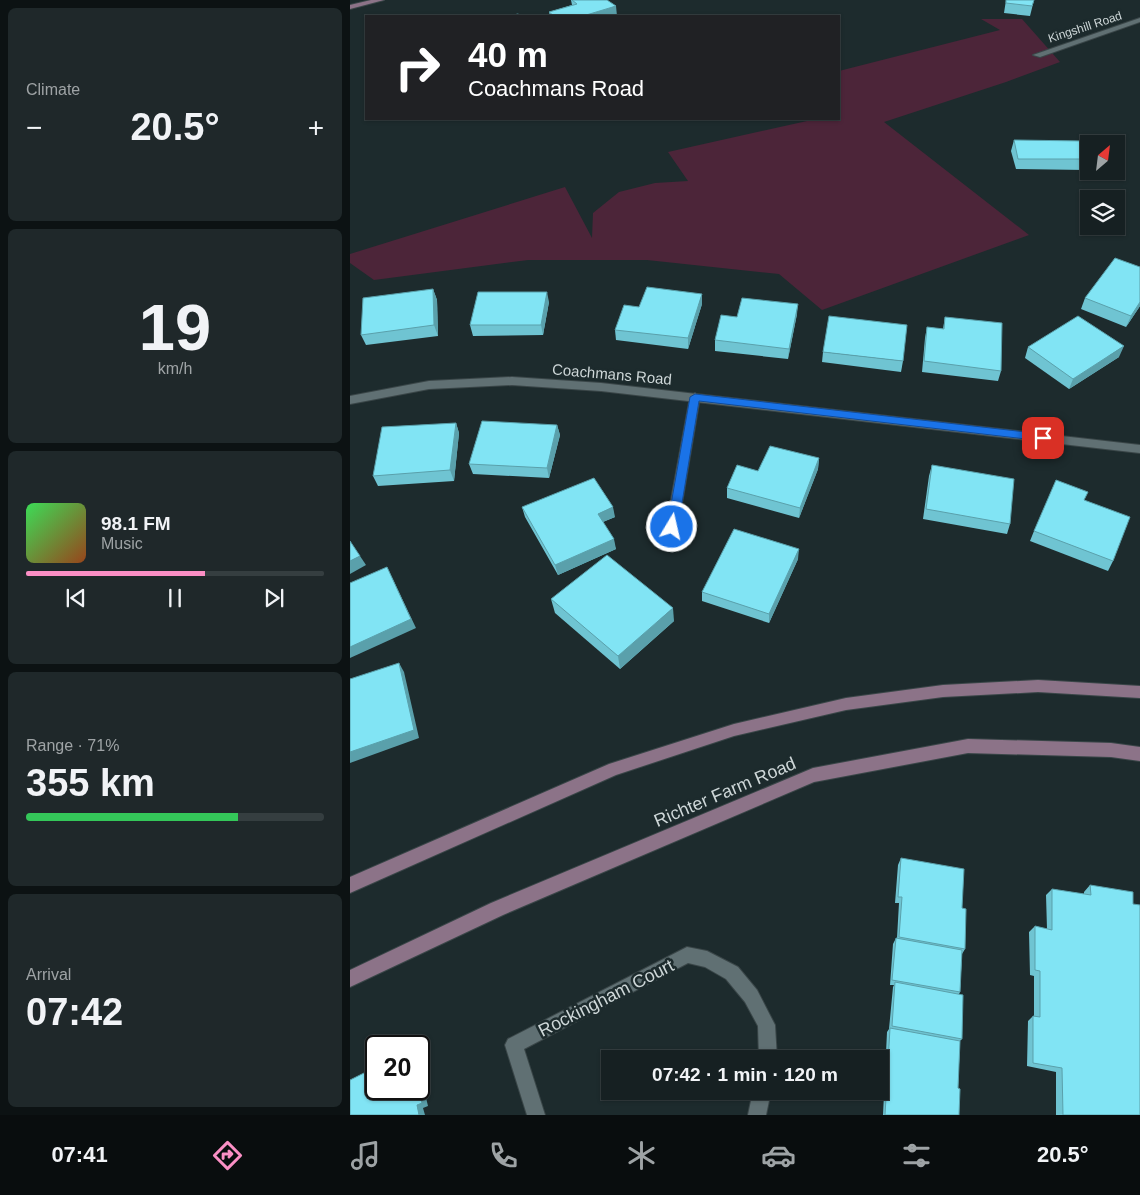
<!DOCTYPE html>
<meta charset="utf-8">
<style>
:root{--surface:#162022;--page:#1f282a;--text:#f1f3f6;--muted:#9ea3a5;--line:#353e40;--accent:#fb8fc5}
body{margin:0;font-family:Arial,sans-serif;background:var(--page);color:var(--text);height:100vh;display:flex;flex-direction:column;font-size:19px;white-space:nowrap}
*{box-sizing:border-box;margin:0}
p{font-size:16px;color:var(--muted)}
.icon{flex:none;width:28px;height:28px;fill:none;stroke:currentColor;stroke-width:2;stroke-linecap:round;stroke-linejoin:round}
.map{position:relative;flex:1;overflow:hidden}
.drawer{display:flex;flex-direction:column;gap:8px;padding:8px;background:#0c1213;width:350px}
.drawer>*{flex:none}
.guide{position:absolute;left:15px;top:15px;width:475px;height:105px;border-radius:0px;box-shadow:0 1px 4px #0004,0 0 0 1px var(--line);background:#202124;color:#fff;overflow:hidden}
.needle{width:32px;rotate:28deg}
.fabs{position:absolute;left:730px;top:135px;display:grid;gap:10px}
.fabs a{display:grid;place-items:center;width:45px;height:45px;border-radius:0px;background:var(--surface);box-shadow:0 1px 4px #0004,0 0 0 1px var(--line);font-size:25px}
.speed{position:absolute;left:15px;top:1035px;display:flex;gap:10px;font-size:25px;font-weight:700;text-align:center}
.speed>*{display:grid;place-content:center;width:65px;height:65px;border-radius:50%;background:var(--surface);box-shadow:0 1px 4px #0004,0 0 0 1px var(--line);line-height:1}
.speed .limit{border:2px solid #111;border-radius:8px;background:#fff;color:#111}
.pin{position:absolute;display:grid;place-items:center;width:42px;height:42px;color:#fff;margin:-21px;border-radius:10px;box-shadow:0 2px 8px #0006}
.me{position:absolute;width:55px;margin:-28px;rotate:9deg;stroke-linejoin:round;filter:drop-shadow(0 0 4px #0008)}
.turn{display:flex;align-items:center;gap:18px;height:105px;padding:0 20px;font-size:22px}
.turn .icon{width:65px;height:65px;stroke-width:2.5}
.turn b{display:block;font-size:35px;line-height:42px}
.big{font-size:38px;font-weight:700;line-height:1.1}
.drawer .widget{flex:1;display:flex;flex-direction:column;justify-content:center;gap:8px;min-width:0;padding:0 18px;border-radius:8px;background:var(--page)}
.drawer .dial{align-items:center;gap:0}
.dial b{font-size:65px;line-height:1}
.song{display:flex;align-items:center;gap:15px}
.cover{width:60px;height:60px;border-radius:8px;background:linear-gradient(135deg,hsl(130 70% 55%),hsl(20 70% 35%))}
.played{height:5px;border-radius:2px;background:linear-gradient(90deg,var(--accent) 60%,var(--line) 60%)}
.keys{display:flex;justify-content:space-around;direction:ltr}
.heat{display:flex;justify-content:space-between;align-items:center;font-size:28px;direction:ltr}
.charge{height:8px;border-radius:4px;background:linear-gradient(90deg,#34c759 71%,var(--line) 0)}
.trip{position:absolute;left:251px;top:1050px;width:288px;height:50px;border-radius:0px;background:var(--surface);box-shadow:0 1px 4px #0004,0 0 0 1px var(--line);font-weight:700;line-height:50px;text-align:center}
.menu{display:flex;height:80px;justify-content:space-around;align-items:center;background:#090d0e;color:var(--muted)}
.menu .icon{width:35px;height:35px}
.menu .on{color:var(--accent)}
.menu b{font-size:22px;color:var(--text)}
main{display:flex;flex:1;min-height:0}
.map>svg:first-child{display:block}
.green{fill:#4c2539}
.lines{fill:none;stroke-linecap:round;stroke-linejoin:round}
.lane-casing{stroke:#3a4648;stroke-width:2}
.street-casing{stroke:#3a4648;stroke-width:2}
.secondary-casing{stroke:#3a4648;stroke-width:2}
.lane{fill:#607073;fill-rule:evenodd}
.street{fill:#607073;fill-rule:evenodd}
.secondary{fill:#8c7388;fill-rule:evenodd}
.wall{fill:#6fc4d2}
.shaded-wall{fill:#5aa0ab}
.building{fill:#81e4f4;stroke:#5aa0ab}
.route{fill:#1a73e8;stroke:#114b97}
.labels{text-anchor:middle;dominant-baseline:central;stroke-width:5;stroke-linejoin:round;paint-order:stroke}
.far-street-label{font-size:12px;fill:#ced7d8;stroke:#1d2b2d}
.street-label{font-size:15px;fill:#ced7d8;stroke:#1d2b2d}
.near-street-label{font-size:18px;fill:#ced7d8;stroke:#1d2b2d}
</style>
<main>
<section class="drawer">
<div class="widget"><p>Climate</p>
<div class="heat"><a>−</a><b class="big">20.5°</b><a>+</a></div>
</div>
<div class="widget dial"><b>19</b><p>km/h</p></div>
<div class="widget">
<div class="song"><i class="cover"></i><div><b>98.1 FM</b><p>Music</p></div></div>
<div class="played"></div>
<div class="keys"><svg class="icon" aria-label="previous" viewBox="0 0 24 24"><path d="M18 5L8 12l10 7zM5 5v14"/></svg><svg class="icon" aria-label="pause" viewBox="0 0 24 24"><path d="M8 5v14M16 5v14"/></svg><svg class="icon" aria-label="next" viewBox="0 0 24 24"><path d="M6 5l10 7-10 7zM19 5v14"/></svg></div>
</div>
<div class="widget"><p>Range · 71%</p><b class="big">355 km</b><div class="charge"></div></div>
<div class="widget"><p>Arrival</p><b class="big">07:42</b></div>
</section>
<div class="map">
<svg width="790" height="1115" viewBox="0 0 790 1115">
<rect width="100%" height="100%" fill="#1d2b2d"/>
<!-- green -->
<path class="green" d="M 631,19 L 672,19 L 710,62 L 656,82 L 534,122 L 679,235 L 472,310 L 429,274 L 297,260 L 178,260 L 24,280 L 0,263 L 0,254 L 215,187 L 242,238 L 243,213 L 269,192 L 305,183 L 338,181 L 318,152 L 466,119 L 489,119 L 489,71 L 650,30 Z"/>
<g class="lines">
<defs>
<path id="lane" d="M 345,393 L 350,397 L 328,527 L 326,530 L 318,530 L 316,527 L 340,397 Z"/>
<g id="street">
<path d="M 790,18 L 790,22 L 690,57 L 683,55 Z"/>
<path d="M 162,377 L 251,383 L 790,445 L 790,453 L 251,391 L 162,385 L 79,389 L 0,404 L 0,396 L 79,381 Z"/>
<path d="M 337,947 L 357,951 L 388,967 L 407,990 L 425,1025 L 427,1059 L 409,1059 L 408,1026 L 395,1002 L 376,979 L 355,967 L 338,963 L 174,1049 L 195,1115 L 177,1115 L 155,1045 L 158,1039 Z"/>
<path d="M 403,1091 L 421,1091 L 416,1115 L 398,1115 Z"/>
</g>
<g id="secondary">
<path d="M 21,0 L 34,0 L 0,9 L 0,5 Z"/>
<path d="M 688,680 L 790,686 L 790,698 L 688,692 L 593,697 L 496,710 L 384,736 L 266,775 L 0,893 L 0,877 L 259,764 L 384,724 L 496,698 L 593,685 Z"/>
<path d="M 618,739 L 761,743 L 790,747 L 790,761 L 761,757 L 618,753 L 464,782 L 153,915 L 0,987 L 0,970 L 141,903 L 463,768 Z"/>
</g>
</defs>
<!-- lane casing -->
<use href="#lane" class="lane-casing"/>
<!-- street casing -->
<use href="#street" class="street-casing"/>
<!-- secondary casing -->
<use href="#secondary" class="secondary-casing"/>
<!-- lane -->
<use href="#lane" class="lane"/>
<!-- street -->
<use href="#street" class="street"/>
<!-- secondary -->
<use href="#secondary" class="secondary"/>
</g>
<!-- wall -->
<g class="wall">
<path d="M 221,0 L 257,0 L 267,16 L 200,16 L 199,12 L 222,5 Z"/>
<path d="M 656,0 L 684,0 L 680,16 L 654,13 Z"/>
<path d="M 664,140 L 739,158 L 739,161 L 736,170 L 666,169 L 661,151 Z"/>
<path d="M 790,267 L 790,306 L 776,327 L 731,309 L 735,298 Z"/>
<path d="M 83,289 L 87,300 L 88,336 L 16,345 L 11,335 Z"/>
<path d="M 199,302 L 193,335 L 123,336 L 120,325 Z"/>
<path d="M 352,304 L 338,349 L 266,340 L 265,330 Z"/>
<path d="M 447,314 L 438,359 L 365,351 L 365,340 Z"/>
<path d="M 595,317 L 651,371 L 648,381 L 572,372 L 575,338 L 577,327 L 593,329 Z"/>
<path d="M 678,347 L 769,357 L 719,389 L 675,358 Z"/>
<path d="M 473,352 L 553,361 L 551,372 L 472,362 Z"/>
<path d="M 106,423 L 109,433 L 104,481 L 28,486 L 23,476 Z"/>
<path d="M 207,425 L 210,435 L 199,478 L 123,474 L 119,464 Z"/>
<path d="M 469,458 L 468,469 L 449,518 L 377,498 L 377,488 L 408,471 Z"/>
<path d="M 582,465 L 660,524 L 657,534 L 573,519 L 579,476 Z"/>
<path d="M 734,500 L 763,561 L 758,571 L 680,541 L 684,531 Z"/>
<path d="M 172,507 L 265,517 L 253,522 L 266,549 L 208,575 L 175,517 Z"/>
<path d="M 448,559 L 419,623 L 352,601 L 352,592 Z"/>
<path d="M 201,599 L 324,621 L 270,669 L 205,613 Z"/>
<path d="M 551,858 L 612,908 L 615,949 L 612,954 L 610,992 L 609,994 L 612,1039 L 610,1041 L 608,1088 L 609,1115 L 533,1115 L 537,1032 L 539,1029 L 543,987 L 544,985 L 540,985 L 543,944 L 546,938 L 547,938 L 549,903 L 545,903 L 548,865 Z"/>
<path d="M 740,885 L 790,1115 L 706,1115 L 706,1072 L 677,1066 L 678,1021 L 683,1016 L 684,1017 L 684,976 L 680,975 L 679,932 L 685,926 L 697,929 L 696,895 L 702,889 L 734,894 L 734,892 Z"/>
</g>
<!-- shaded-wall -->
<g class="shaded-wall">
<path d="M 266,6 L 267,16 L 233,16 Z"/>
<path d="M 83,289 L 87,300 L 88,336 L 84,325 Z"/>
<path d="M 197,292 L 199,302 L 193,335 L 191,325 Z"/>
<path d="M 352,294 L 352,304 L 338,349 L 338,338 Z"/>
<path d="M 790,302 L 790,306 L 776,327 L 781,316 Z"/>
<path d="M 448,304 L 447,314 L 438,359 L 439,349 Z"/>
<path d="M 774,346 L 769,357 L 719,389 L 723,379 Z"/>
<path d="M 106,423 L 109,433 L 104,481 L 100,470 Z"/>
<path d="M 207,425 L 210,435 L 199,478 L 197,468 Z"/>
<path d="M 469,458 L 468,469 L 449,518 L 450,508 Z"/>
<path d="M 263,507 L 265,517 L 250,523 L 248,514 Z"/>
<path d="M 264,539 L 266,549 L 208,575 L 205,565 Z"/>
<path d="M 449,549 L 448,559 L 419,623 L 419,614 Z"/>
<path d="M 10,556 L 16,565 L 0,574 L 0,561 Z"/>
<path d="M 37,567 L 66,628 L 0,658 L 0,647 Z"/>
<path d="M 323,608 L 324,621 L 270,669 L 268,656 Z"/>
<path d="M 49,663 L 54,672 L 69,738 L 0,763 L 0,752 Z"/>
<path d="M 69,1069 L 78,1106 L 73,1108 L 75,1115 L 69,1115 L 67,1105 L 69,1089 Z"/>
</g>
<!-- building -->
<g class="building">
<path d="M 222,0 L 257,0 L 266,6 L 233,16 L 204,16 L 199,12 L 227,4 Z"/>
<path d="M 656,0 L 684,0 L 682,6 L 656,3 Z"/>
<path d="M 168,14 L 171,16 L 159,16 Z"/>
<path d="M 664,140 L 733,141 L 739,159 L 668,159 Z"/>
<path d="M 765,258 L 790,267 L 790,302 L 781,316 L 735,298 Z"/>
<path d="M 297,287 L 352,294 L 338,338 L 265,330 L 274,305 L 289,307 Z"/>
<path d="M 83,289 L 84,325 L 11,335 L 13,298 Z"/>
<path d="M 128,292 L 197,292 L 191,325 L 120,325 Z"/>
<path d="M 392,298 L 448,304 L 439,349 L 365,340 L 371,315 L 387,317 Z"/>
<path d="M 479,316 L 557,325 L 553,361 L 473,352 Z"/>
<path d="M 728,316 L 774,346 L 723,379 L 678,347 Z"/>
<path d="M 595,317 L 652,323 L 651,371 L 574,361 L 577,327 L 594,329 Z"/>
<path d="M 132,421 L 207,425 L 197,468 L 119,464 Z"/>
<path d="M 106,423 L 100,470 L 23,476 L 32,427 Z"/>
<path d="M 420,446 L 469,458 L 450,508 L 377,488 L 387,465 L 408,471 Z"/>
<path d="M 582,465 L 664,479 L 660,524 L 576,509 Z"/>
<path d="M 244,478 L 263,507 L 248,514 L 264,539 L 205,565 L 172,507 Z"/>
<path d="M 706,480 L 738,492 L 734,500 L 780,517 L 763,561 L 684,531 Z"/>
<path d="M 384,529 L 449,549 L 419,614 L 352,592 Z"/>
<path d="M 0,541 L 10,556 L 0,561 Z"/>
<path d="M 257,555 L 323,608 L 268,656 L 201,599 Z"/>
<path d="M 37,567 L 61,619 L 0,647 L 0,583 Z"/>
<path d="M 49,663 L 64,730 L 0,752 L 0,679 Z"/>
<path d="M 551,858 L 614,869 L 612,908 L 616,909 L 615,949 L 549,937 L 552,897 L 548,897 Z"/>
<path d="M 740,885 L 783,892 L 783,904 L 790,905 L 790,1115 L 713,1115 L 712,1068 L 683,1063 L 683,1016 L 690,1017 L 690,971 L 685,970 L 685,926 L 702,930 L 702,889 L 741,895 Z"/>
<path d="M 546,938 L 612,950 L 610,992 L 542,980 Z"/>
<path d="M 545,982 L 613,995 L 612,1039 L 542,1026 Z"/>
<path d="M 540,1028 L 610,1041 L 608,1088 L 610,1089 L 609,1115 L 535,1115 Z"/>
<path d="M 26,1067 L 26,1089 L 68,1089 L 72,1103 L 67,1105 L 69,1115 L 0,1115 L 0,1080 Z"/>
</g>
<!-- route -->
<path class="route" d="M 345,394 L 693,434 L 698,438 L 693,441 L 349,401 L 328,527 L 322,532 L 317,527 L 340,397 Z"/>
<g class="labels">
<!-- far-street labels -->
<g class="far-street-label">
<text transform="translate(735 27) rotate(-18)">Kingshill Road</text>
</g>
<!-- street labels -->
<g class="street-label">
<text transform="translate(262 374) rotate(5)">Coachmans Road</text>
</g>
<!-- near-street labels -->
<g class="near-street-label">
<text transform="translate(375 792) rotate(-23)">Richter Farm Road</text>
<text transform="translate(256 998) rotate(-27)">Rockingham Court</text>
</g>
</g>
</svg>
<div class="fabs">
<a><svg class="needle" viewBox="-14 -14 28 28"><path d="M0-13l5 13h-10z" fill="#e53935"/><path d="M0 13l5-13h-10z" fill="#9ea3a5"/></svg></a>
<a><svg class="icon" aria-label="layers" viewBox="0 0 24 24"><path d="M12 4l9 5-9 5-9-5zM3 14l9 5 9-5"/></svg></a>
</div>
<div class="speed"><div class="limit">20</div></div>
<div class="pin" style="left:693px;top:438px;background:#d93025"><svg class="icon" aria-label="arrive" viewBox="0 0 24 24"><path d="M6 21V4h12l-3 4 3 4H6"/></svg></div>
<svg class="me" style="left:322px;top:527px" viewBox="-20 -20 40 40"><circle r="17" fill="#1a73e8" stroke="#fff" stroke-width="3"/><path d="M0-11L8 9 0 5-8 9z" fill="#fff"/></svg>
<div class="trip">07:42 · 1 min · 120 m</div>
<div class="guide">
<div class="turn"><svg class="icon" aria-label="right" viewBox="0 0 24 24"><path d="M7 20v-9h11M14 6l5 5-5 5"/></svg><div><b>40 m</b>Coachmans Road</div></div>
</div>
</div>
</main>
<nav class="menu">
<b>07:41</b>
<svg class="icon on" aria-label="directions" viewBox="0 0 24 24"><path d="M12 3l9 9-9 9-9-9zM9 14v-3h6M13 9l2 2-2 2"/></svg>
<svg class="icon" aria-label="music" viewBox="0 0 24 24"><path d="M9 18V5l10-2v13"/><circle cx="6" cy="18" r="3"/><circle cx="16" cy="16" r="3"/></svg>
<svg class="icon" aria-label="phone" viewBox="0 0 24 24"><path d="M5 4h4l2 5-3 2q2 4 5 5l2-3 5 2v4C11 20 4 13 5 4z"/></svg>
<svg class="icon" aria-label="climate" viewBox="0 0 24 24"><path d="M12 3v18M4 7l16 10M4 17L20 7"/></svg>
<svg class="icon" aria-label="car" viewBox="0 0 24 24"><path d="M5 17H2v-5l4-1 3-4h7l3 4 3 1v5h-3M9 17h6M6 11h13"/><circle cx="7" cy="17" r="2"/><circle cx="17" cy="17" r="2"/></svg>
<svg class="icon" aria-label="filters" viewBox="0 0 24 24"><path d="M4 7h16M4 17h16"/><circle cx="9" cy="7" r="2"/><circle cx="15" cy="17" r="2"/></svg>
<b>20.5°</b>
</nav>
